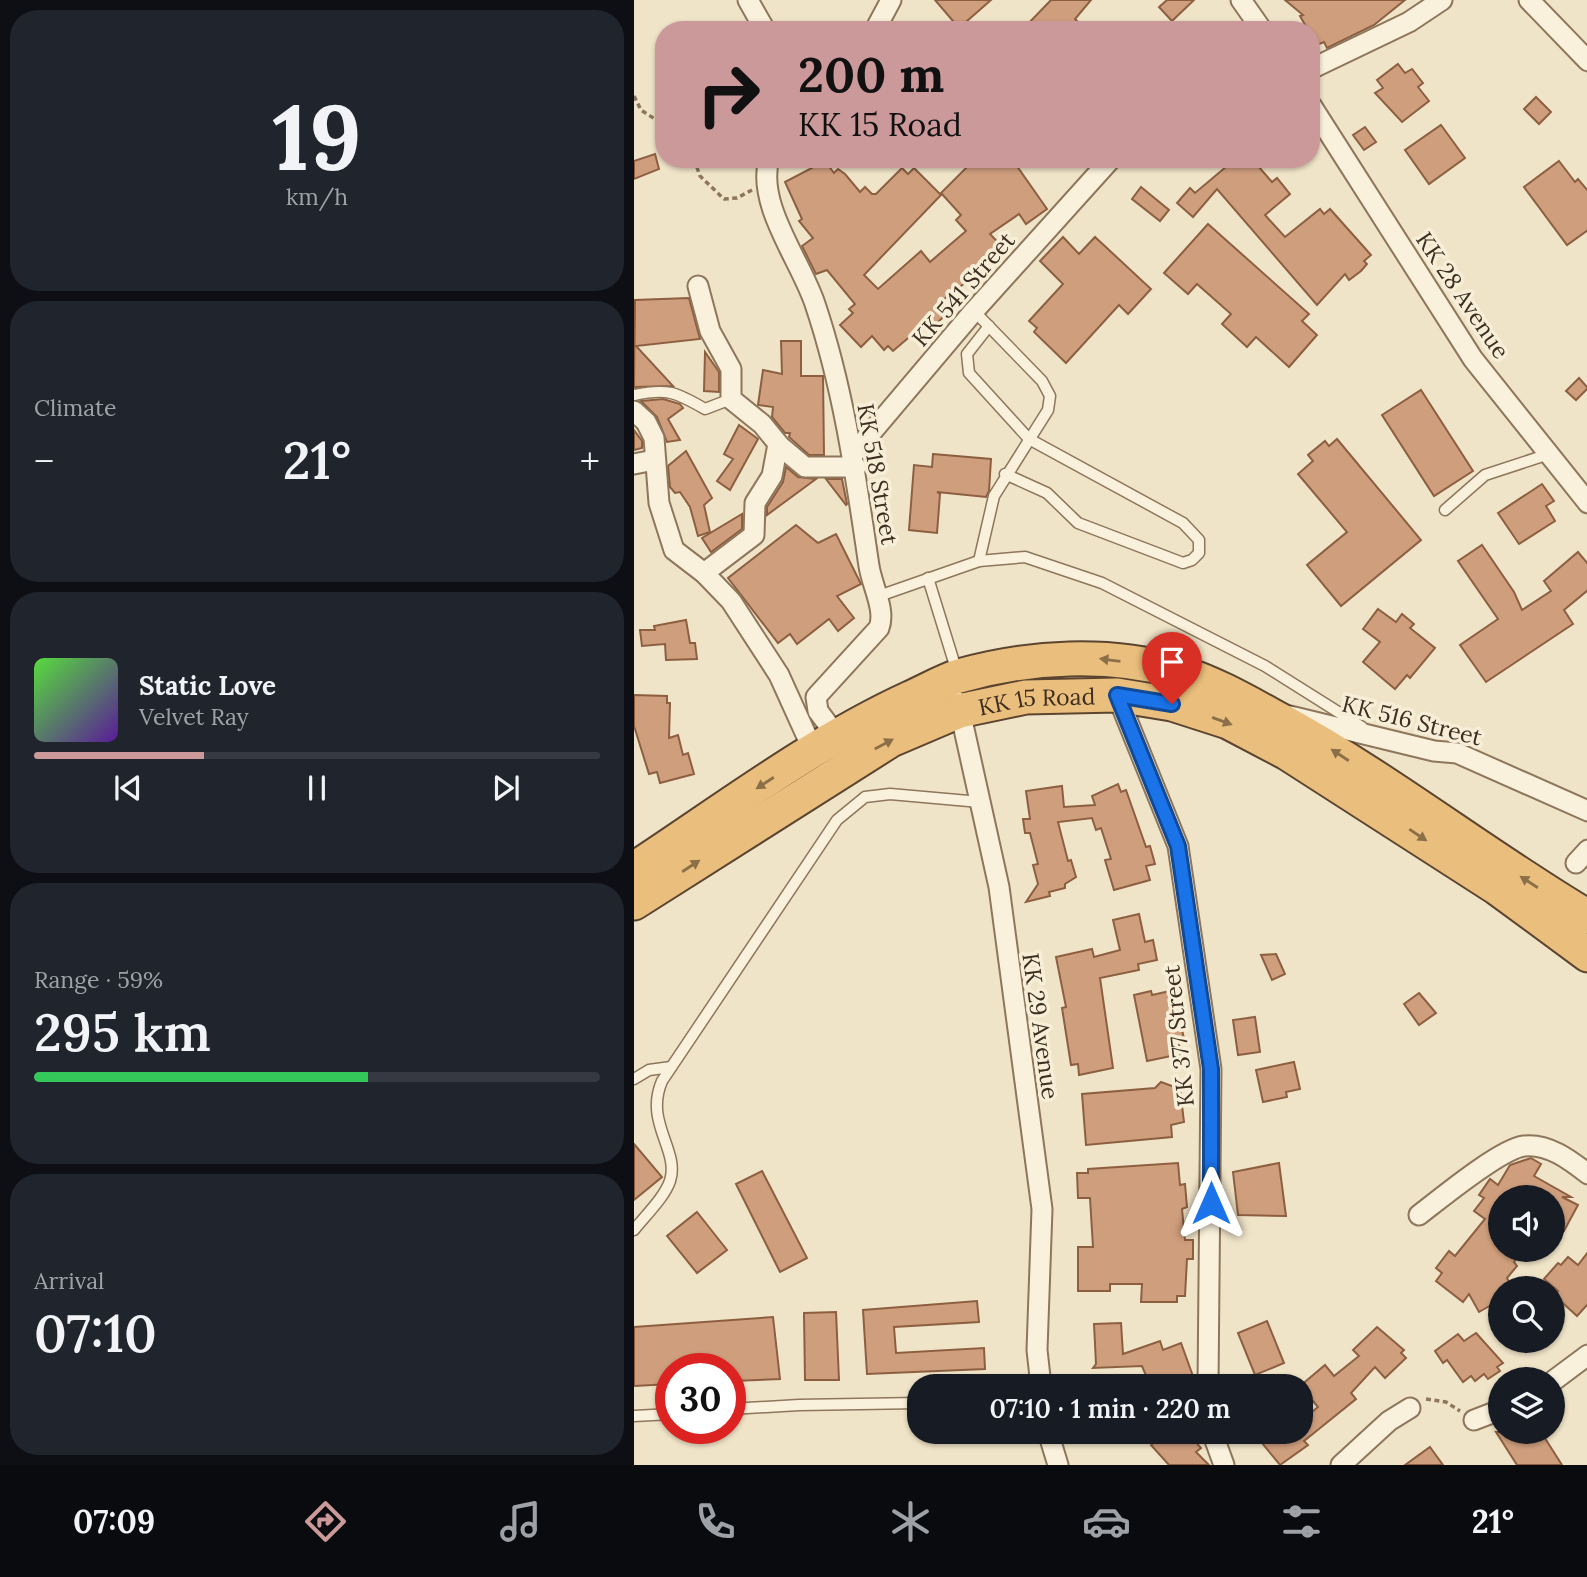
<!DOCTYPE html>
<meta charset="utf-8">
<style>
:root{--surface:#171b24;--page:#20242c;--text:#f1f3f6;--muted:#9ea1a6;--line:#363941;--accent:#cc999b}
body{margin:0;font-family:Lora,serif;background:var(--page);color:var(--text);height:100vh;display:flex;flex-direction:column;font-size:26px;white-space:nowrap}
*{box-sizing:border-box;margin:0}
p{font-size:23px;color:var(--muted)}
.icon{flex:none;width:38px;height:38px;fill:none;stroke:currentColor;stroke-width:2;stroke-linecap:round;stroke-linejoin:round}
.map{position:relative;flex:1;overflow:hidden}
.side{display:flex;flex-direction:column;gap:10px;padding:10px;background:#0d0f14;width:634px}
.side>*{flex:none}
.top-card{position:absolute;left:21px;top:21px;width:665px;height:147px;border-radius:28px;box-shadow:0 2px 5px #0004;background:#cc999b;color:#111;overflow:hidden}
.controls{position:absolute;left:854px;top:1185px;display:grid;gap:14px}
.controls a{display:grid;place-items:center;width:77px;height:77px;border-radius:50%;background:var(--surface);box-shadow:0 2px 5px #0004;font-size:35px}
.speed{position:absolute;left:21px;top:1353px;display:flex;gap:14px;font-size:35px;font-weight:700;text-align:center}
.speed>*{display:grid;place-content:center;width:91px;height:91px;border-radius:50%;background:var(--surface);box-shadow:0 2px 5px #0004;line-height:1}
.speed .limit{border:10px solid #d22;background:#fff;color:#111}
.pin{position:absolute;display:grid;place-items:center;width:60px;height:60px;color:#fff;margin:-72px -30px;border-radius:50% 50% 50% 0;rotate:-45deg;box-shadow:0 0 7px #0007}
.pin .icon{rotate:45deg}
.me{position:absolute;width:77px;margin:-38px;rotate:0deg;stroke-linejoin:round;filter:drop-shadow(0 0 5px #0008)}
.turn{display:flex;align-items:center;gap:24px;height:147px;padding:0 28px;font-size:32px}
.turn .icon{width:91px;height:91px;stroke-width:2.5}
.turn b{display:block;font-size:49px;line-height:60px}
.big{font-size:52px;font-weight:600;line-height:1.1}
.side .card{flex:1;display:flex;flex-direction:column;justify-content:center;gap:10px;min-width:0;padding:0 24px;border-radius:28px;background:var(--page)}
.side .dial{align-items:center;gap:0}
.dial b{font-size:91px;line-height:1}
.song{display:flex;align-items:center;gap:21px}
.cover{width:84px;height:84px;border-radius:10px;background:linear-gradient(135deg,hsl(110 70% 55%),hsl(270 70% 35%))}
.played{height:7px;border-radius:4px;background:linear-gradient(90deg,var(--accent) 30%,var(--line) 30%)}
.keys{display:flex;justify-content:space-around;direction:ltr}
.heat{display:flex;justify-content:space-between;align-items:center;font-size:38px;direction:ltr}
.charge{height:10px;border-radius:5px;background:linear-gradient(90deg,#34c759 59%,var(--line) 0)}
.trip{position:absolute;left:273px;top:1374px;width:406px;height:70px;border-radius:28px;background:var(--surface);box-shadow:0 2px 5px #0004;font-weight:600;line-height:70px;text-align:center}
.tab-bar{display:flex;height:112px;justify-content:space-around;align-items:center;background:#090b0e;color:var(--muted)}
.tab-bar .icon{width:49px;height:49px}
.tab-bar .on{color:var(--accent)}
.tab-bar b{font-size:32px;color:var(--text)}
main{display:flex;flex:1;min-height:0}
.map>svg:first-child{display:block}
.building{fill:#cf9f7d;stroke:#8d5f41;stroke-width:2}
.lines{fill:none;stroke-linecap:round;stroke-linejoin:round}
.service-casing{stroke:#8d765c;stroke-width:13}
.minor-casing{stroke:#8d765c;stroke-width:23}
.trunk-casing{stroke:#5b4430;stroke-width:37}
.path{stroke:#8d765c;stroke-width:3.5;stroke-dasharray:5 3.5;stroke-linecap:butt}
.service{stroke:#faf1dc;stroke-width:10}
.minor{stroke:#faf1dc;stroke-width:19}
.trunk{stroke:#eabe7c;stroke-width:33}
.oneway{fill:#8b6f49}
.route-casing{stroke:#114b97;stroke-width:18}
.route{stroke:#1a73e8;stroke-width:12}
.labels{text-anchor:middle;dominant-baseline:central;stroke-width:7;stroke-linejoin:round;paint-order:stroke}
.street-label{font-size:23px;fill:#3d2e20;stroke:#f7eed8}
</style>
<main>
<section class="side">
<div class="card dial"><b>19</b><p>km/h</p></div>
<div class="card"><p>Climate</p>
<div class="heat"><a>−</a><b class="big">21°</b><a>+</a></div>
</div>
<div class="card">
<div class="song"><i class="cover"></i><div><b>Static Love</b><p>Velvet Ray</p></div></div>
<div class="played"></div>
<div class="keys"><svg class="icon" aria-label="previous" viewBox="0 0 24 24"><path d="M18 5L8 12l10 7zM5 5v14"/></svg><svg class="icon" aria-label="pause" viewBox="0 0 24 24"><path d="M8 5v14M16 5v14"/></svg><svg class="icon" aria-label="next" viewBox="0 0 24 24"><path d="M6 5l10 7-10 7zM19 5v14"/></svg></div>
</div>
<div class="card"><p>Range · 59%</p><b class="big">295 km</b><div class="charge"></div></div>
<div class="card"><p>Arrival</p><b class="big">07:10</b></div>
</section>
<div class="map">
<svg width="954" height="1465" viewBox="0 0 954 1465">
<rect width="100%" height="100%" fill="#f0e4c8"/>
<!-- building -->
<g class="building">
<path d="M 301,0 L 357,0 L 325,28 Z"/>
<path d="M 417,0 L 457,0 L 441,19 L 452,30 L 388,30 Z"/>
<path d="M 533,0 L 560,0 L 538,21 L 525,7 Z"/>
<path d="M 651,0 L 771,0 L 740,25 L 693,48 L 690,42 L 683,45 L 677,30 L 674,30 L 666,16 L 669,15 Z"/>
<path d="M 764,64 L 771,73 L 778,69 L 789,83 L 784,87 L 795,101 L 768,122 L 741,93 L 749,88 L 743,80 Z"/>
<path d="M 902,97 L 917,112 L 905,124 L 890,109 Z"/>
<path d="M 807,125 L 831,158 L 795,184 L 771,150 Z"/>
<path d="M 731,127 L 742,142 L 730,150 L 719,135 Z"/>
<path d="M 21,154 L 25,169 L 0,179 L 0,161 Z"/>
<path d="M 341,159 L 378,159 L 413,209 L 392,224 L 385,214 L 356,234 L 372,251 L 304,304 L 313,314 L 297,328 L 293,322 L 259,351 L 254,346 L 250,350 L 238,336 L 227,347 L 206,325 L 219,313 L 215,309 L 221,304 L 193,270 L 182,274 L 168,246 L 179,238 L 165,221 L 168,219 L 151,182 L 191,161 L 200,173 L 204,169 L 211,174 L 226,192 L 231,187 L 238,194 L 242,194 L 268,168 L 274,174 L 280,168 L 307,195 L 230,275 L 244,289 L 287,251 L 296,262 L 332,231 L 322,220 L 327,215 L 307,193 Z"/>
<path d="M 613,159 L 618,159 L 638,182 L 643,178 L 656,194 L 631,215 L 651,237 L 686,209 L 690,214 L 696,209 L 737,255 L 730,261 L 733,264 L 727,271 L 715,280 L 711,274 L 683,305 L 583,189 L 559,217 L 543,203 L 556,188 L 561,193 L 599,161 L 604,167 Z"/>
<path d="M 925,161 L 941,182 L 944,179 L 954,191 L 954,230 L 933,245 L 890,187 Z"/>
<path d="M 507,187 L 535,210 L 526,221 L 498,199 Z"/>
<path d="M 574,224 L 675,314 L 668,321 L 683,335 L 655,367 L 622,337 L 613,347 L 588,324 L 597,314 L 563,284 L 554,294 L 530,273 Z"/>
<path d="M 429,237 L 445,254 L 461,237 L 517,289 L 494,314 L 485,305 L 432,363 L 400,332 L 403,328 L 395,321 L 429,284 L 406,261 Z"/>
<path d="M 55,298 L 66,339 L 2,346 L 39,386 L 0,387 L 1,300 Z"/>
<path d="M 147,341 L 167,341 L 167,376 L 189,376 L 190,455 L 175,455 L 155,437 L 156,433 L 151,433 L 138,417 L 139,407 L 124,405 L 129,370 L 148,374 Z"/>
<path d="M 71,352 L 85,372 L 85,392 L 70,391 Z"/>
<path d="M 945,378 L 954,388 L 942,400 L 932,391 Z"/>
<path d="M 787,390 L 839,471 L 800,496 L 748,415 Z"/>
<path d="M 29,399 L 46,404 L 49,408 L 34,419 L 46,440 L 33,442 L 23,417 L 7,401 Z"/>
<path d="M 105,425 L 124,439 L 96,490 L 83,481 L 99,459 L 90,454 Z"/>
<path d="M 0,430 L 8,441 L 8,448 L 0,450 Z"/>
<path d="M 703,439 L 787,540 L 707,606 L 673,565 L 713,532 L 664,474 L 679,461 L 674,455 L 691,441 L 695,446 Z"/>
<path d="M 52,451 L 78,498 L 70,505 L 76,532 L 64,536 L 56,507 L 46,492 L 41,493 L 36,487 L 34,466 Z"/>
<path d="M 299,454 L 357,459 L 355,491 L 352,497 L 303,492 L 306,494 L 303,533 L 275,530 L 280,465 L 298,467 Z"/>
<path d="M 152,467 L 164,477 L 182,479 L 133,515 L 133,507 L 149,482 Z"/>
<path d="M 192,479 L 208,479 L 213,504 L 212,505 Z"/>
<path d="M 908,484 L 920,501 L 912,506 L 921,521 L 885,544 L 864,513 Z"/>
<path d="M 108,514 L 108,529 L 77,552 L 68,538 Z"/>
<path d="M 162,525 L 184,543 L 202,534 L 227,584 L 203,596 L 220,618 L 204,631 L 195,619 L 163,644 L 156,634 L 144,643 L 94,578 Z"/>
<path d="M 848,545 L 880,592 L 888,610 L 917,591 L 910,581 L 944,552 L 954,564 L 954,590 L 930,610 L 939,624 L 852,682 L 826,645 L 864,619 L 824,561 Z"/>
<path d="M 744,609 L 762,622 L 768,614 L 780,624 L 776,628 L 801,648 L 776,678 L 773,675 L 761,689 L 729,662 L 746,642 L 729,629 Z"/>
<path d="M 52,620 L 56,643 L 61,643 L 63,659 L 32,660 L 31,644 L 8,646 L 6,630 L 21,630 L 20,626 Z"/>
<path d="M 0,695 L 33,696 L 33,703 L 36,703 L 35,738 L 44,735 L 49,755 L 54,753 L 60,774 L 26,783 L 23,772 L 15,774 L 0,726 Z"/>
<path d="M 484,784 L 487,792 L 492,790 L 512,847 L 516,846 L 521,864 L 512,866 L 516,880 L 480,890 L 471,860 L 477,859 L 467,828 L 462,830 L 458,818 L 424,822 L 434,861 L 437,860 L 442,877 L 431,884 L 431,888 L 415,892 L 416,896 L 392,902 L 404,884 L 399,865 L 404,864 L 396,833 L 391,833 L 389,819 L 396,819 L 392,791 L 428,786 L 430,807 L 461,805 L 458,796 Z"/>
<path d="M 505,914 L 511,942 L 519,940 L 523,960 L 504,964 L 505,970 L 466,978 L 479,1068 L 445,1075 L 444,1064 L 437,1065 L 428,1008 L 432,1007 L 422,957 L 458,949 L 460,957 L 486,950 L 479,920 Z"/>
<path d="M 642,954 L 651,974 L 638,980 L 627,955 Z"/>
<path d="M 517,991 L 518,995 L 536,991 L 538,1002 L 542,1001 L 550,1039 L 544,1040 L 547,1054 L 513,1061 L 500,995 Z"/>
<path d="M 785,993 L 802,1013 L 785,1025 L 770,1004 Z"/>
<path d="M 621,1017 L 626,1052 L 604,1055 L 599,1020 Z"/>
<path d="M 660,1062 L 666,1089 L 652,1092 L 653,1097 L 629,1102 L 622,1070 Z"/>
<path d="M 527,1082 L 546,1089 L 550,1122 L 537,1125 L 538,1137 L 452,1145 L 448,1094 L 521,1088 Z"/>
<path d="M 0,1144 L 28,1177 L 0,1200 Z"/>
<path d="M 897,1158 L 907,1164 L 900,1176 L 937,1197 L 928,1197 L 944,1205 L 930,1231 L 919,1225 L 919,1197 L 866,1197 L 866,1250 L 889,1250 L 880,1262 L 883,1266 L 873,1278 L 878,1288 L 866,1288 L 866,1300 L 845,1312 L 835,1294 L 829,1302 L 802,1281 L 808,1273 L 802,1268 L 815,1251 L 821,1256 L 851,1219 L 840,1211 L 850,1198 L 845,1195 L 856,1179 L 864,1185 L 876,1165 Z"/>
<path d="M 544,1163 L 546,1185 L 551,1184 L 553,1207 L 548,1209 L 551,1240 L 559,1240 L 559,1259 L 553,1259 L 551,1296 L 543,1296 L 543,1302 L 507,1302 L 508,1284 L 476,1284 L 476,1291 L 444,1291 L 444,1247 L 459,1247 L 456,1198 L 444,1198 L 443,1173 L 454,1173 L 454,1169 Z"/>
<path d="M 645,1163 L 652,1216 L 604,1215 L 599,1172 Z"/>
<path d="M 128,1171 L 173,1258 L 146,1272 L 102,1184 Z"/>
<path d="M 63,1212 L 93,1250 L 63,1273 L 33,1236 Z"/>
<path d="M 954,1252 L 954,1304 L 943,1316 L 920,1295 L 924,1291 L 910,1279 L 924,1263 L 927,1265 L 934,1257 L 944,1265 Z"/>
<path d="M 343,1301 L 345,1322 L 260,1327 L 262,1353 L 350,1348 L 351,1369 L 233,1374 L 229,1310 Z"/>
<path d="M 202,1312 L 205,1380 L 171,1380 L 170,1313 Z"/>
<path d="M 139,1317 L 146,1379 L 99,1381 L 98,1368 L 37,1368 L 37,1384 L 0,1386 L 0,1327 Z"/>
<path d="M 633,1321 L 650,1363 L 621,1375 L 604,1333 Z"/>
<path d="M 487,1323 L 489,1354 L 526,1341 L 529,1350 L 547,1343 L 560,1379 L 541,1386 L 521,1386 L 517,1377 L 513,1378 L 508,1366 L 459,1368 L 462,1364 L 460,1324 Z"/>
<path d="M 743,1327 L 770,1350 L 767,1353 L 772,1358 L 751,1378 L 741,1367 L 717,1393 L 722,1399 L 670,1441 L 674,1445 L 646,1465 L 619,1432 L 667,1432 L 667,1421 L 684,1407 L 666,1386 L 691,1365 L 700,1376 L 725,1356 L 719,1350 Z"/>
<path d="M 842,1333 L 869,1363 L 863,1367 L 866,1371 L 854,1379 L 850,1374 L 841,1381 L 837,1376 L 829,1382 L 813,1360 L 809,1363 L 801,1351 L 824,1334 L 830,1341 Z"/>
<path d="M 533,1432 L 553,1432 L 567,1448 L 562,1452 L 575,1465 L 535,1465 L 517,1445 Z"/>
<path d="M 862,1432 L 907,1432 L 928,1465 L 883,1465 Z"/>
<path d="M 796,1447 L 809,1465 L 771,1465 Z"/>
</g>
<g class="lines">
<defs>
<g id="service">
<path d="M 340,311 L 408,381 L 416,396 L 414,410 L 360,496 L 345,561"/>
<path d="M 355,326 L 333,354 L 335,373 L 395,439 L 549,523 L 565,540 L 565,553 L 558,560 L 549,563 L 444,523 L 413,493 L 371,474"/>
<path d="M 0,395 C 33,388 42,392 71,409 L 97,399"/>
<path d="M 811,510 L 851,475 L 915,454"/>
<path d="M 294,578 L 323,672"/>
<path d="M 242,597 L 345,561 L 391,557 L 468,583 L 631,666 L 728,727"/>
<path d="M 0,1079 L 15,1070 L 37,1067"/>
<path d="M 0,1230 C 11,1216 30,1198 36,1181 C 46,1150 10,1123 28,1081 L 203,820 L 231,797 L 256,794 L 346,802"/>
<path d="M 96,1409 L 165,1405 L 285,1403"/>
<path d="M 0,1416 L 37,1414"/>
</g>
<g id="minor">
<path d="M 114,0 L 131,30"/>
<path d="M 607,0 L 628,30"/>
<path d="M 895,0 L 954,61"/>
<path d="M 241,30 L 257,0"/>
<path d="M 677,69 L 775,22 L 808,0"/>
<path d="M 677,105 L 839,359 L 954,503"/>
<path d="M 135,159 C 122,205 167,261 181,304 C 210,390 222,478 235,566 C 238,586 252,610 245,628 L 182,697 L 184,711 L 202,735"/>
<path d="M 64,286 L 76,331 L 97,369 L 97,399 L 128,424 L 146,446 L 171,467 L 222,467"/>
<path d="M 0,411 L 12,422 L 20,438 L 25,503 L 40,550 L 70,573 L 97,601 L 145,675 L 179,750"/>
<path d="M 220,453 L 340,311 L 477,159"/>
<path d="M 0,464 L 20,460"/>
<path d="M 70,573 L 120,535 L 121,503 L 138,476 L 144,444"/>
<path d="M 483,695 L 544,846 L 577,1069 L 574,1386"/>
<path d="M 324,702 L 365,887 L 408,1209 L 403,1350 L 407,1386"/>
<path d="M 656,716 L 800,751 L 823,753 L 954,811"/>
<path d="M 942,863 L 954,850"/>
<path d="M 785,1215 C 806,1199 866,1149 890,1146 C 914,1143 936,1160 954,1174"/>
<path d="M 919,1381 L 954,1355"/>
<path d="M 840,1420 L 866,1410"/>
<path d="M 414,1432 L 424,1465"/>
<path d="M 578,1432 L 590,1465"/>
<path d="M 707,1465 L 755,1421 L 776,1408"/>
</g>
<g id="trunk">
<path d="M 0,869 C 90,810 178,743 276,698 C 292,691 309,681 325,676 C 396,656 475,652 545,672 C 581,683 615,703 648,721 C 754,779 850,855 954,917"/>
<path id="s1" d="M 0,903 L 257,740 L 325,711 L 392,697 L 483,695 L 538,704 L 594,722 L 653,753 L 863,888 L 954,955"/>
</g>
</defs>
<!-- service casing -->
<use href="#service" class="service-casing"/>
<!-- minor casing -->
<use href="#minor" class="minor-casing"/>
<!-- trunk casing -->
<use href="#trunk" class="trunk-casing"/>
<!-- path -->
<g class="path">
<path d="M 0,96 L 7,110 L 30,125"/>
<path d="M 60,159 L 66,176 L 90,199 L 103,198 L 118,190"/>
<path d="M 792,1399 L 812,1402 L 826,1411"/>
</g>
<!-- service -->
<use href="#service" class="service"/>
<!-- minor -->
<use href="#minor" class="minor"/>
<!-- trunk -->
<use href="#trunk" class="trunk"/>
</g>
<!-- one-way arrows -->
<defs><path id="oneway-solid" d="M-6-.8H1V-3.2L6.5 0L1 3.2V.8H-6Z" transform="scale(1.75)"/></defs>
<g class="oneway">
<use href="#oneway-solid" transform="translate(476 660) rotate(-173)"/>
<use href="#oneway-solid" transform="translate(588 721) rotate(20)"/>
<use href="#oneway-solid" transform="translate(250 744) rotate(-28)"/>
<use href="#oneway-solid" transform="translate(706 755) rotate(-147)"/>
<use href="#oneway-solid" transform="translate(131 783) rotate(147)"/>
<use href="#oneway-solid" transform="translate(784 835) rotate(34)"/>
<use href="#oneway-solid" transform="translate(57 866) rotate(-33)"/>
<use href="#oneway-solid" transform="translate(895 882) rotate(-147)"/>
</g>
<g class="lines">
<defs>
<path id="route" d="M 538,704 L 483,695 L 544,846 L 577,1069 L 577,1203"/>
</defs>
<!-- route casing -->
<use href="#route" class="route-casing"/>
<!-- route -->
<use href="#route" class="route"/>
</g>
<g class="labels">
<!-- street labels -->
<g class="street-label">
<text transform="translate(329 289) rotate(-49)">KK 541 Street</text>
<text transform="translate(829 295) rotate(56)">KK 28 Avenue</text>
<text transform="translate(244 474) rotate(80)">KK 518 Street</text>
<text stroke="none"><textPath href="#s1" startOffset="457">KK 15 Road</textPath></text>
<text transform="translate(778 720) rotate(14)">KK 516 Street</text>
<text transform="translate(407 1026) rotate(82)">KK 29 Avenue</text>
<text transform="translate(544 1036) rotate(-96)">KK 377 Street</text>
</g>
</g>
</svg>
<div class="controls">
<a><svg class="icon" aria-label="sound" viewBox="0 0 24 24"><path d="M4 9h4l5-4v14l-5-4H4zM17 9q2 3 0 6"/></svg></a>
<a><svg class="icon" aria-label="search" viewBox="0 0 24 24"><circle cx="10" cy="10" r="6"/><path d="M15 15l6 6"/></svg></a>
<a><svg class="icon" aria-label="layers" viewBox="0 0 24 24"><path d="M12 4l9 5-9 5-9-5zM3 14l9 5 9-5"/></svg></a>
</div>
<div class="speed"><div class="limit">30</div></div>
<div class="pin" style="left:538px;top:704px;background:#d93025"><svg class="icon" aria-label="arrive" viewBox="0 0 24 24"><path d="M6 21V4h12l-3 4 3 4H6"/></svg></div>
<svg class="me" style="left:577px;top:1203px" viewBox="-20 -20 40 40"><path d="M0-17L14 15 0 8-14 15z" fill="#1a73e8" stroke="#fff" stroke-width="4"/></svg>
<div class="trip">07:10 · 1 min · 220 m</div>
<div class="top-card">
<div class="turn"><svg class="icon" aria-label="right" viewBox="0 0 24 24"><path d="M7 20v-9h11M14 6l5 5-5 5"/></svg><div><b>200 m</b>KK 15 Road</div></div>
</div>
</div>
</main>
<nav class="tab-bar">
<b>07:09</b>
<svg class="icon on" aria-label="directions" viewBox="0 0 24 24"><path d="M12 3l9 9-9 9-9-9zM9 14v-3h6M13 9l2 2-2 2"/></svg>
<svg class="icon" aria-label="music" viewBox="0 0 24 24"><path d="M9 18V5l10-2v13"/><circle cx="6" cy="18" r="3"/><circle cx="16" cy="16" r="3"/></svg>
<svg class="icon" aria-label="phone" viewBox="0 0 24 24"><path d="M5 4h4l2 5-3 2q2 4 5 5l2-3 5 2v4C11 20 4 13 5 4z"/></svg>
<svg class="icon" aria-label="climate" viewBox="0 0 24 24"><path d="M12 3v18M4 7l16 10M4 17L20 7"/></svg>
<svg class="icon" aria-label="car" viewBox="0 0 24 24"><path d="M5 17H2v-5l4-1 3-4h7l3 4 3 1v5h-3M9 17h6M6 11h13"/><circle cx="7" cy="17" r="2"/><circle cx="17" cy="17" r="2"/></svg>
<svg class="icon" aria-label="filters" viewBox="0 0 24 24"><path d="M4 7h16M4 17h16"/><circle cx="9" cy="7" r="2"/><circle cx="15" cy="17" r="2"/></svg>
<b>21°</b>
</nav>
